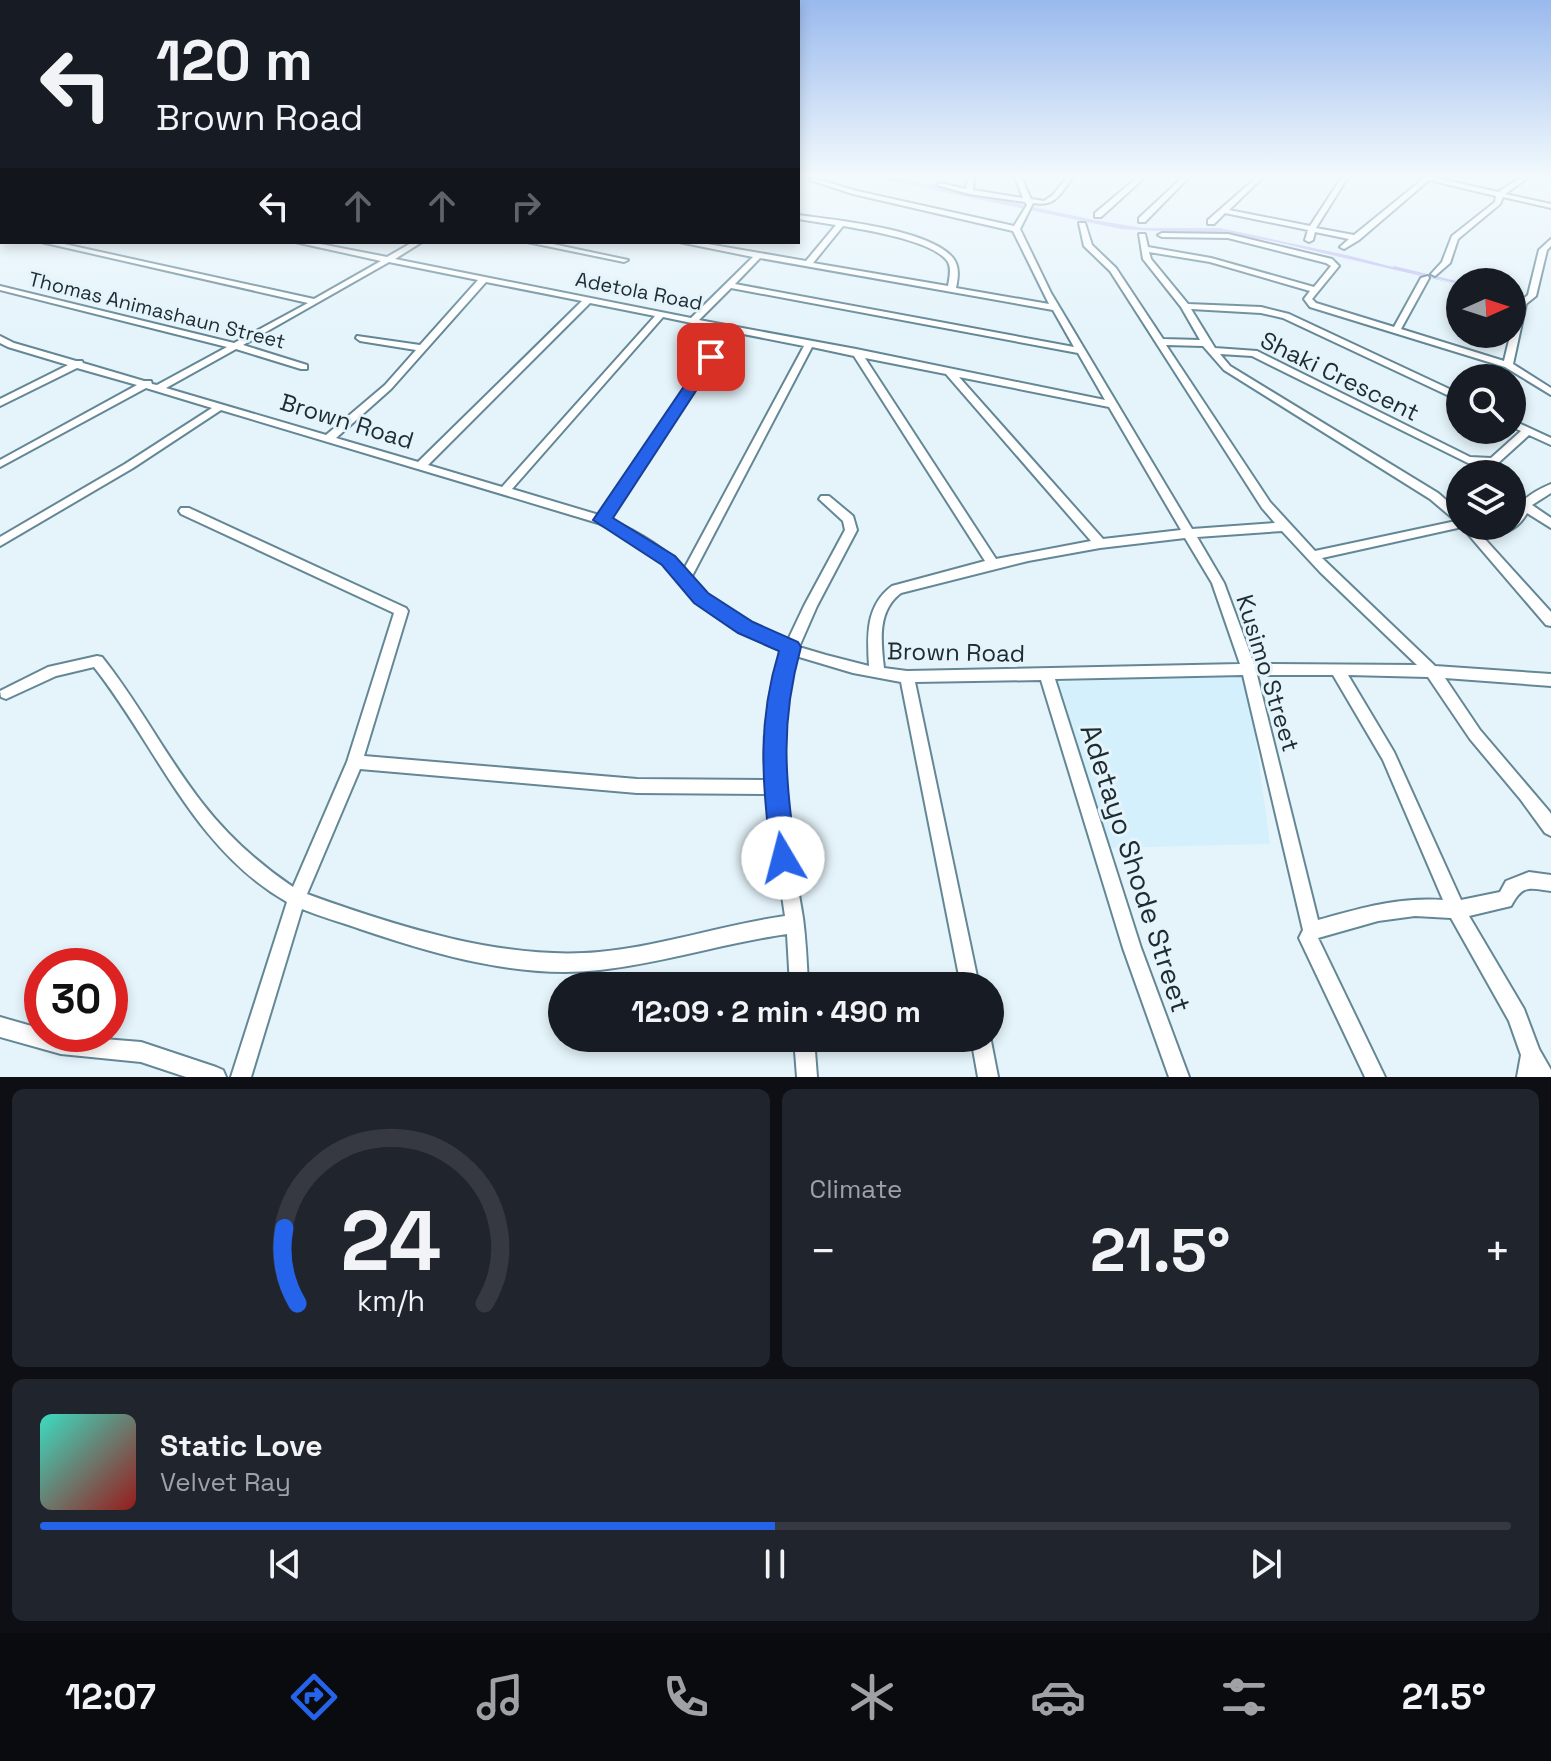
<!DOCTYPE html>
<meta charset="utf-8">
<style>
:root{--surface:#171b24;--page:#20242c;--text:#f1f3f6;--muted:#9ea1a6;--line:#363941;--accent:#2563eb}
body{margin:0;font-family:"Space Grotesk",sans-serif;background:var(--page);color:var(--text);height:100vh;display:flex;flex-direction:column;font-size:30px;white-space:nowrap}
*{box-sizing:border-box;margin:0}
p{font-size:26px;color:var(--muted)}
.icon{flex:none;width:44px;height:44px;fill:none;stroke:currentColor;stroke-width:2;stroke-linecap:round;stroke-linejoin:round}
.map{position:relative;height:1077px;overflow:hidden}
.drawer{display:flex;flex-direction:column;gap:12px;padding:12px;background:#0d0f14;flex:1}
.drawer>*{flex:none}
.guide{position:absolute;left:0px;top:0px;width:800px;height:244px;box-shadow:0 4px 12px #0003;background:#171b24;color:var(--text);overflow:hidden}
.needle{width:52px;rotate:87deg}
.controls{position:absolute;left:1446px;top:268px;display:grid;gap:16px}
.controls a{display:grid;place-items:center;width:80px;height:80px;border-radius:50%;background:var(--surface);box-shadow:0 4px 12px #0003;font-size:40px}
.speed{position:absolute;left:24px;top:948px;display:flex;gap:16px;font-size:40px;font-weight:700;text-align:center}
.speed>*{display:grid;place-content:center;width:104px;height:104px;border-radius:50%;background:var(--surface);box-shadow:0 4px 12px #0003;line-height:1}
.speed .limit{border:12px solid #d22;background:#fff;color:#111}
.pin{position:absolute;display:grid;place-items:center;width:68px;height:68px;color:#fff;margin:-34px;border-radius:16px;box-shadow:0 4px 12px #0006}
.me{position:absolute;width:88px;margin:-44px;rotate:352deg;stroke-linejoin:round;filter:drop-shadow(0 0 6px #0008)}
.turn{display:flex;align-items:center;gap:28px;height:168px;padding:0 24px;font-size:36px}
.turn .icon{width:104px;height:104px;stroke-width:2.5}
.turn b{display:block;font-size:56px;line-height:68px}
.lanes{display:flex;align-items:center;height:76px;padding:0 24px;background:#0003;justify-content:center;gap:40px;direction:ltr}
.lanes .off{opacity:.35}
.big{font-size:60px;font-weight:700;line-height:1.1}
.drawer .widget{flex:1;display:flex;flex-direction:column;justify-content:center;gap:12px;min-width:0;padding:0 28px;border-radius:12px;background:var(--page)}
.drawer .dial{align-items:center;gap:0}
.dial svg{height:208px;overflow:visible;fill:none;stroke:var(--line);stroke-width:7;stroke-linecap:round;text-anchor:middle}
.dial text{fill:var(--text);stroke:none}
.song{display:flex;align-items:center;gap:24px}
.cover{width:96px;height:96px;border-radius:12px;background:linear-gradient(135deg,hsl(170 70% 55%),hsl(0 70% 35%))}
.played{height:8px;border-radius:4px;background:linear-gradient(90deg,var(--accent) 50%,var(--line) 50%)}
.keys{display:flex;justify-content:space-around;direction:ltr}
.heat{display:flex;justify-content:space-between;align-items:center;font-size:44px;direction:ltr}
.drawer .tiles{flex:1;display:grid;gap:12px;grid-template-columns:1fr 1fr}
.widget:last-child{grid-column:span 2}
.trip{position:absolute;left:548px;top:972px;width:456px;height:80px;border-radius:40px;background:var(--surface);box-shadow:0 4px 12px #0003;font-weight:700;line-height:80px;text-align:center}
.dock{display:flex;height:128px;justify-content:space-around;align-items:center;background:#090b0e;color:var(--muted)}
.dock .icon{width:56px;height:56px}
.dock .selected{color:var(--accent)}
.dock b{font-size:36px;color:var(--text)}
.map>svg:first-child{display:block}
.built{fill:#d4f0fc}
.water{fill:#c3c1f4}
.lines{fill:none;stroke-linecap:round;stroke-linejoin:round}
.stream{stroke:#c3c1f4;stroke-width:2}
.minor-casing{stroke:#648796;stroke-width:4}
.minor{fill:#fff;fill-rule:evenodd}
.route{fill:#2563eb;stroke:#184099;stroke-width:2}
.labels{text-anchor:middle;dominant-baseline:central;stroke-width:6;stroke-linejoin:round;paint-order:stroke}
.far-street-label{font-size:20px;fill:#1d2c32;stroke:#e5f4fb}
.street-label{font-size:24px;fill:#1d2c32;stroke:#e5f4fb}
.near-street-label{font-size:28px;fill:#1d2c32;stroke:#e5f4fb}
</style>
<div class="map">
<svg width="1551" height="1077" viewBox="0 0 1551 1077">
<rect width="100%" height="100%" fill="#e5f4fb"/>
<!-- built -->
<path class="built" d="M 1247,675 L 1270,844 L 1105,848 L 1054,682 Z"/>
<!-- water -->
<path class="water" d="M 871,177 L 893,177 L 1094,220 L 1143,228 L 1220,228 L 1351,256 L 1460,285 L 1276,242 L 1235,235 L 1121,229 Z"/>
<g class="lines">
<!-- stream -->
<path class="stream" d="M 1394,267 L 1460,283"/>
<defs>
<g id="minor">
<path d="M 968,177 L 974,177 L 973,190 L 1023,198 L 1015,177 L 1021,177 L 1031,199 L 1044,201 L 1053,195 L 1067,177 L 1073,177 C 1060,194 1056,207 1033,203 L 1020,229 L 1051,293 L 1192,529 L 1275,523 L 1262,508 L 1110,271 L 1084,246 L 1079,223 L 1085,223 L 1092,245 L 1116,268 L 1163,339 L 1200,340 L 1181,307 L 1143,259 L 1139,234 L 1145,234 L 1148,247 L 1211,258 L 1314,287 L 1331,266 L 1326,263 L 1228,238 L 1162,237 L 1158,235 L 1162,233 L 1228,234 L 1332,259 L 1339,266 L 1312,299 L 1316,303 L 1394,327 L 1421,278 L 1428,276 L 1429,278 L 1401,329 L 1504,361 L 1518,303 L 1528,295 L 1539,250 L 1551,239 L 1551,246 L 1547,250 L 1536,296 L 1526,304 L 1513,364 L 1551,388 L 1551,395 L 1505,367 L 1310,307 L 1304,299 L 1310,291 L 1210,262 L 1149,252 L 1151,259 L 1188,304 L 1261,307 L 1289,314 L 1460,394 L 1460,401 L 1283,318 L 1261,313 L 1191,309 L 1215,348 L 1257,351 L 1470,457 L 1491,458 L 1521,431 L 1512,427 L 1512,420 L 1551,438 L 1551,445 L 1529,435 L 1497,464 L 1468,463 L 1252,356 L 1220,354 L 1230,366 L 1438,493 L 1460,512 L 1460,526 L 1474,526 L 1477,529 L 1512,526 C 1512,504 1532,492 1551,484 L 1551,493 L 1532,505 L 1551,518 L 1551,528 L 1527,513 C 1517,531 1503,534 1483,537 L 1551,612 L 1551,626 L 1546,625 L 1462,527 L 1322,558 L 1435,666 L 1551,674 L 1551,686 L 1445,678 L 1480,730 L 1549,811 L 1551,814 L 1551,836 L 1545,833 L 1521,800 L 1470,739 L 1428,677 L 1348,675 L 1394,752 L 1461,900 L 1500,892 L 1506,881 L 1529,872 L 1551,875 L 1551,891 C 1529,888 1523,884 1511,906 L 1469,916 L 1524,1009 L 1539,1049 L 1551,1070 L 1551,1077 L 1517,1077 L 1521,1055 L 1509,1021 L 1451,918 L 1415,916 L 1378,921 L 1318,938 L 1385,1077 L 1365,1077 L 1299,938 L 1303,930 L 1243,675 L 1055,679 L 1141,948 L 1189,1077 L 1169,1077 L 1123,948 L 1041,680 L 915,682 L 979,986 L 961,986 L 901,682 L 853,673 L 796,656 C 764,743 789,831 803,918 C 806,941 807,963 808,986 L 790,986 L 787,934 C 724,943 663,963 600,970 C 519,979 437,955 360,929 C 341,922 321,917 302,909 L 251,1077 L 231,1077 L 287,902 C 194,849 157,747 94,667 L 56,676 L 6,699 L 1,697 L 0,691 L 48,667 L 97,656 L 102,657 C 139,703 166,757 203,804 C 228,836 259,864 293,887 L 347,762 L 394,613 L 181,514 L 179,511 L 181,508 L 189,508 L 406,608 L 408,611 L 364,756 L 637,779 L 766,780 C 762,736 768,693 784,652 C 753,639 723,624 698,603 C 687,593 680,580 670,570 C 651,548 624,535 598,523 L 221,410 L 133,468 L 0,546 L 0,537 L 125,464 L 212,408 L 146,388 L 0,467 L 0,460 L 137,385 L 77,368 L 0,406 L 0,399 L 68,365 L 8,347 L 0,343 L 0,336 L 14,343 L 76,361 L 82,361 L 83,363 L 144,381 L 151,381 L 152,384 L 157,385 L 227,347 L 0,290 L 0,286 L 234,343 L 308,303 L 41,242 L 55,242 L 314,299 L 381,261 L 295,242 L 310,242 L 387,257 L 413,242 L 422,242 L 395,259 L 691,318 L 753,257 L 679,242 L 696,242 L 806,261 L 836,225 L 798,219 L 798,215 C 835,220 929,229 953,258 C 960,267 958,278 956,288 L 1049,304 L 1013,231 L 853,194 L 810,180 L 813,178 L 857,191 L 1014,226 L 1027,205 L 1025,202 L 969,194 L 937,185 L 940,183 L 966,189 ZM 843,226 C 866,230 935,241 948,262 C 952,269 949,279 948,286 L 813,263 ZM 760,258 L 1053,310 L 1074,347 L 735,284 ZM 389,262 L 478,280 L 420,345 L 357,336 L 356,338 L 360,341 L 416,350 L 385,385 L 326,435 L 166,388 L 236,349 L 301,369 L 307,369 L 307,365 L 243,345 ZM 486,282 L 582,301 L 418,462 L 336,438 L 391,389 ZM 731,288 L 1078,353 L 1105,400 L 856,349 L 699,320 ZM 590,303 L 655,316 L 502,487 L 428,465 ZM 663,317 L 725,330 L 599,515 L 512,489 ZM 733,332 L 804,346 L 684,569 C 664,546 636,531 609,519 ZM 1166,345 L 1203,346 L 1224,370 L 1430,499 L 1456,521 L 1315,551 L 1270,502 ZM 812,347 L 854,356 L 985,561 L 892,586 C 866,605 867,635 869,666 L 826,655 L 799,647 L 817,606 L 857,530 L 853,516 L 829,496 L 821,496 L 819,499 L 843,521 L 845,530 L 804,606 L 787,642 C 752,628 715,608 691,578 ZM 865,358 L 946,374 L 1091,541 L 996,559 ZM 959,377 L 1109,407 L 1181,530 L 1103,539 ZM 1282,531 L 1320,572 L 1417,665 L 1254,664 L 1224,583 L 1197,537 ZM 1185,538 L 1212,583 L 1240,664 L 907,671 L 884,668 C 881,641 877,611 901,593 L 1028,561 L 1100,548 ZM 1257,675 L 1333,675 L 1383,760 L 1443,900 C 1397,897 1362,908 1318,920 ZM 360,769 L 637,793 L 767,794 L 785,916 C 722,925 662,946 599,952 C 505,961 395,926 307,894 Z"/>
<path d="M 1138,177 L 1145,177 L 1101,217 L 1095,217 L 1095,213 Z"/>
<path d="M 1183,177 L 1189,177 L 1145,222 L 1139,222 L 1139,218 Z"/>
<path d="M 1257,177 L 1263,177 L 1229,210 L 1310,226 L 1342,177 L 1348,177 L 1316,228 L 1354,235 L 1423,179 L 1420,177 L 1432,177 L 1498,192 L 1522,177 L 1529,177 L 1505,194 L 1551,204 L 1551,208 L 1503,197 L 1500,204 L 1458,239 L 1450,263 L 1435,276 L 1431,274 L 1442,262 L 1452,236 L 1495,202 L 1496,196 L 1429,180 L 1359,240 L 1344,249 L 1340,247 L 1349,239 L 1315,232 L 1313,240 L 1309,242 L 1305,240 L 1308,230 L 1225,213 L 1214,224 L 1208,224 L 1208,220 Z"/>
<rect x="0" y="180" width="2" height="4"/>
<rect x="0" y="231" width="2" height="4"/>
<path d="M 527,242 L 543,242 L 628,260 L 624,262 Z"/>
<path d="M 0,1017 L 42,1029 L 42,1034 L 141,1042 L 216,1067 L 223,1070 L 226,1077 L 186,1077 L 141,1062 L 61,1054 L 0,1037 Z"/>
<path d="M 990,1036 L 998,1077 L 978,1077 L 971,1038 L 990,1038 Z"/>
<path d="M 794,1038 L 814,1038 L 817,1077 L 797,1077 Z"/>
</g>
</defs>
<!-- minor casing -->
<use href="#minor" class="minor-casing"/>
<!-- minor -->
<use href="#minor" class="minor"/>
</g>
<!-- sky -->
<linearGradient id="sky" x2="0" y2="1"><stop stop-color="#99b9ed"/><stop offset="0.54" stop-color="#f3fafd"/><stop offset="1" stop-color="#f3fafd" stop-opacity="0"/></linearGradient>
<rect width="1551" height="327" fill="url(#sky)"/>
<!-- route -->
<path class="route" d="M 711,353 L 718,357 L 613,518 L 675,556 L 708,593 L 753,622 L 798,642 L 801,647 C 779,726 786,779 796,858 L 792,867 L 783,870 L 774,867 L 771,858 C 763,782 756,726 779,651 L 738,633 L 694,603 L 662,565 L 593,520 L 706,354 Z"/>
<g class="labels">
<!-- far-street labels -->
<g class="far-street-label">
<text transform="translate(639 291) rotate(11)">Adetola Road</text>
<text transform="translate(157 310) rotate(14)">Thomas Animashaun Street</text>
</g>
<!-- street labels -->
<g class="street-label">
<text transform="translate(1340 376) rotate(26)">Shaki Crescent</text>
<text transform="translate(347 421) rotate(17)">Brown Road</text>
<text transform="translate(956 652) rotate(1)">Brown Road</text>
<text transform="translate(1268 673) rotate(73)">Kusimo Street</text>
</g>
<!-- near-street labels -->
<g class="near-street-label">
<text transform="translate(1136 868) rotate(72)">Adetayo Shode Street</text>
</g>
</g>
</svg>
<div class="controls">
<a><svg class="needle" viewBox="-14 -14 28 28"><path d="M0-13l5 13h-10z" fill="#e53935"/><path d="M0 13l5-13h-10z" fill="#9ea1a6"/></svg></a>
<a><svg class="icon" aria-label="search" viewBox="0 0 24 24"><circle cx="10" cy="10" r="6"/><path d="M15 15l6 6"/></svg></a>
<a><svg class="icon" aria-label="layers" viewBox="0 0 24 24"><path d="M12 4l9 5-9 5-9-5zM3 14l9 5 9-5"/></svg></a>
</div>
<div class="speed"><div class="limit">30</div></div>
<div class="pin" style="left:711px;top:357px;background:#d93025"><svg class="icon" aria-label="arrive" viewBox="0 0 24 24"><path d="M6 21V4h12l-3 4 3 4H6"/></svg></div>
<svg class="me" style="left:783px;top:858px" viewBox="-20 -20 40 40"><circle r="19" fill="#fff"/><path d="M0-13L10 11 0 6-10 11z" fill="#2563eb"/></svg>
<div class="trip">12:09 · 2 min · 490 m</div>
<div class="guide">
<div class="turn"><svg class="icon" aria-label="left" viewBox="0 0 24 24"><path d="M17 20v-9H6M10 6l-5 5 5 5"/></svg><div><b>120 m</b>Brown Road</div></div>
<div class="lanes"><svg class="icon" aria-label="left" viewBox="0 0 24 24"><path d="M17 20v-9H6M10 6l-5 5 5 5"/></svg><svg class="icon off" aria-label="ahead" viewBox="0 0 24 24"><path d="M12 20V5M6 11l6-6 6 6"/></svg><svg class="icon off" aria-label="ahead" viewBox="0 0 24 24"><path d="M12 20V5M6 11l6-6 6 6"/></svg><svg class="icon off" aria-label="right" viewBox="0 0 24 24"><path d="M7 20v-9h11M14 6l5 5-5 5"/></svg></div>
</div>
</div>
<section class="drawer">
<div class="tiles">
<div class="widget dial"><svg viewBox="0 0 100 80">
<path d="M14 69A42 42 0 1 1 86 69"/>
<path d="M14 69A42 42 0 0 1 9 40" stroke="#2563eb"/>
<text x="50" y="56" font-size="32" font-weight="700">24</text>
<text x="50" y="72" font-size="11">km/h</text>
</svg></div>
<div class="widget"><p>Climate</p>
<div class="heat"><a>−</a><b class="big">21.5°</b><a>+</a></div>
</div>
<div class="widget">
<div class="song"><i class="cover"></i><div><b>Static Love</b><p>Velvet Ray</p></div></div>
<div class="played"></div>
<div class="keys"><svg class="icon" aria-label="previous" viewBox="0 0 24 24"><path d="M18 5L8 12l10 7zM5 5v14"/></svg><svg class="icon" aria-label="pause" viewBox="0 0 24 24"><path d="M8 5v14M16 5v14"/></svg><svg class="icon" aria-label="next" viewBox="0 0 24 24"><path d="M6 5l10 7-10 7zM19 5v14"/></svg></div>
</div>
</div>
</section>
<nav class="dock">
<b>12:07</b>
<svg class="icon selected" aria-label="directions" viewBox="0 0 24 24"><path d="M12 3l9 9-9 9-9-9zM9 14v-3h6M13 9l2 2-2 2"/></svg>
<svg class="icon" aria-label="music" viewBox="0 0 24 24"><path d="M9 18V5l10-2v13"/><circle cx="6" cy="18" r="3"/><circle cx="16" cy="16" r="3"/></svg>
<svg class="icon" aria-label="phone" viewBox="0 0 24 24"><path d="M5 4h4l2 5-3 2q2 4 5 5l2-3 5 2v4C11 20 4 13 5 4z"/></svg>
<svg class="icon" aria-label="climate" viewBox="0 0 24 24"><path d="M12 3v18M4 7l16 10M4 17L20 7"/></svg>
<svg class="icon" aria-label="car" viewBox="0 0 24 24"><path d="M5 17H2v-5l4-1 3-4h7l3 4 3 1v5h-3M9 17h6M6 11h13"/><circle cx="7" cy="17" r="2"/><circle cx="17" cy="17" r="2"/></svg>
<svg class="icon" aria-label="filters" viewBox="0 0 24 24"><path d="M4 7h16M4 17h16"/><circle cx="9" cy="7" r="2"/><circle cx="15" cy="17" r="2"/></svg>
<b>21.5°</b>
</nav>
